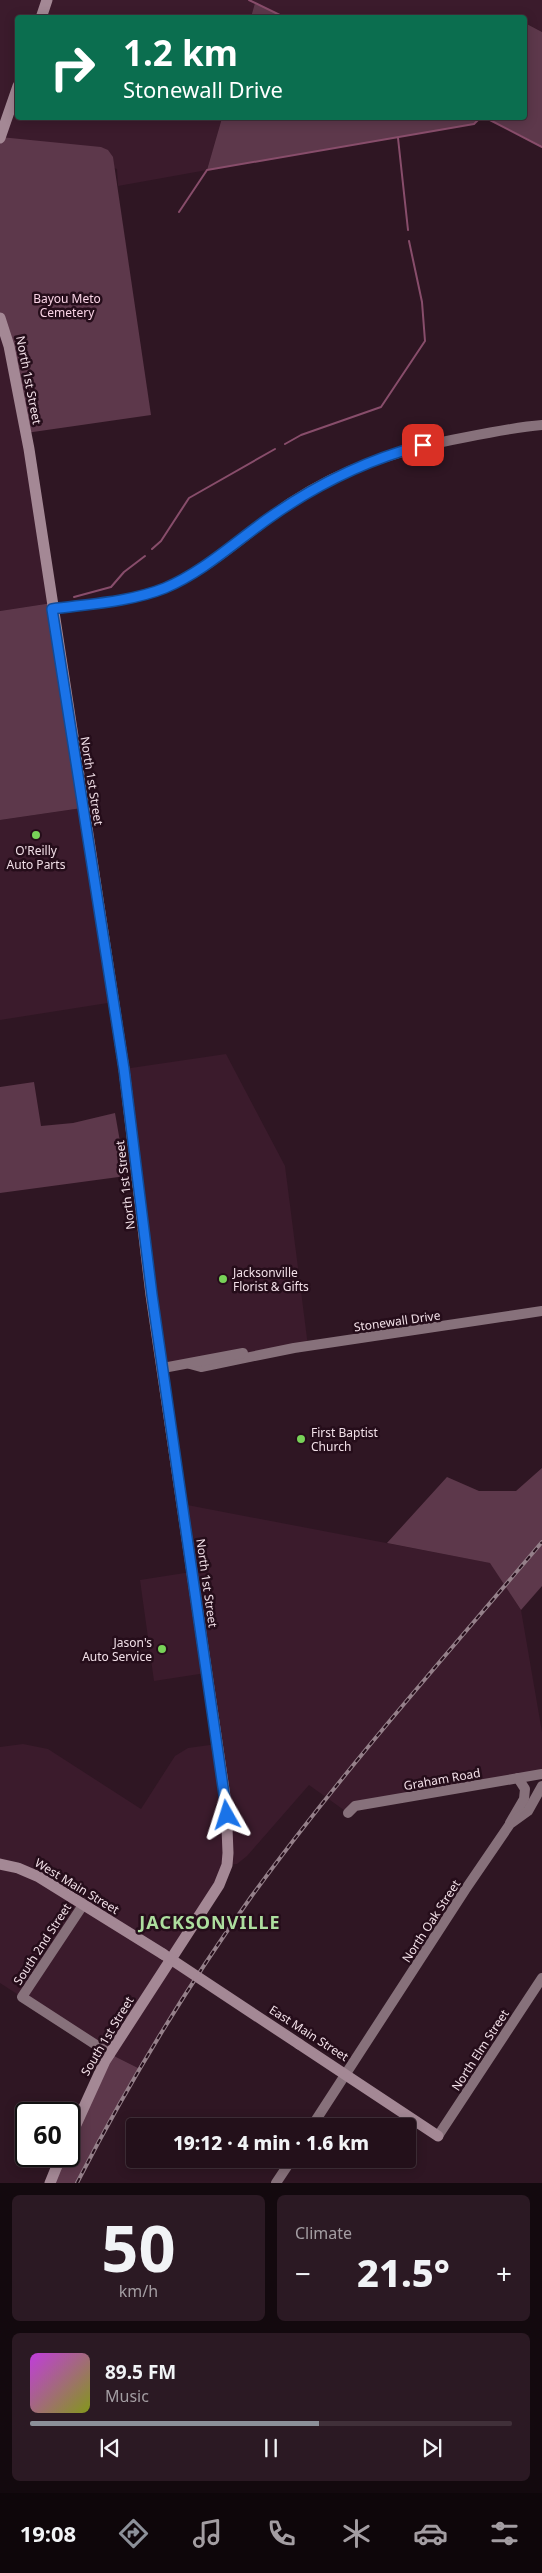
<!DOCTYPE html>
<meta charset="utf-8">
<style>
:root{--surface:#23101a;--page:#2b1923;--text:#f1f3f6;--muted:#a39da2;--line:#403039;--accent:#8c9099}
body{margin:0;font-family:"Noto Sans",sans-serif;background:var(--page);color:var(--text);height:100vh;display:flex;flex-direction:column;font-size:19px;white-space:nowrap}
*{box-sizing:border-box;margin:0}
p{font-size:16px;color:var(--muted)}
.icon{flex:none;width:28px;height:28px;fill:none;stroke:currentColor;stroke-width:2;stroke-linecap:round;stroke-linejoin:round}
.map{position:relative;height:2183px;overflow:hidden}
.sheet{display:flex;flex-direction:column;gap:12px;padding:12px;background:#13090e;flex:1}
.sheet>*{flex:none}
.hud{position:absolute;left:15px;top:15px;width:512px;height:105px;border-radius:5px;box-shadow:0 2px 12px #0003,0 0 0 1px var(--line);background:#0b6e4f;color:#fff;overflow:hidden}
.speed{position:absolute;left:15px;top:2102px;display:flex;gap:10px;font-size:25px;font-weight:700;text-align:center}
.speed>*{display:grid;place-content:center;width:65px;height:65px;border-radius:50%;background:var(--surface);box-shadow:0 2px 12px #0003,0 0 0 1px var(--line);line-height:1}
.speed .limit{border:2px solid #111;border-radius:8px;background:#fff;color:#111}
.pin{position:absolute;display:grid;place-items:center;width:42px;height:42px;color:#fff;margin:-21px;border-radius:10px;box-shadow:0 2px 8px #0006}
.me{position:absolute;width:55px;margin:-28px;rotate:354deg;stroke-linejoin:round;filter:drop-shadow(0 0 4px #0008)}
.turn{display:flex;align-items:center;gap:18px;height:105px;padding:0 25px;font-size:22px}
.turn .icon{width:65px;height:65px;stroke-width:2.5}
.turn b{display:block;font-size:35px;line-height:42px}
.big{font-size:38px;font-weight:800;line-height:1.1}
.sheet .widget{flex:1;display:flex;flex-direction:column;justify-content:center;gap:8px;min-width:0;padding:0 18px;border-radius:8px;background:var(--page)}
.sheet .dial{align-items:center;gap:0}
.dial b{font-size:65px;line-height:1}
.song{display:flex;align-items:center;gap:15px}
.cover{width:60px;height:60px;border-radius:8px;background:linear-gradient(135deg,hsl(290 70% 55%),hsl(70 70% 35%))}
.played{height:5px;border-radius:2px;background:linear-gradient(90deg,var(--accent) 60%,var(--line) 60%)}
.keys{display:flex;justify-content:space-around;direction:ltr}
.heat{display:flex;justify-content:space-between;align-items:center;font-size:28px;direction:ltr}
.sheet .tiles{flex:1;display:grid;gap:12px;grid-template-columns:1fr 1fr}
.widget:last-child{grid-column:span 2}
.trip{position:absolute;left:126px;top:2118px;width:290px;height:50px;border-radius:5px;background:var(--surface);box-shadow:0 2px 12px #0003,0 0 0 1px var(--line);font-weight:800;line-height:50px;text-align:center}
.menu{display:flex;height:80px;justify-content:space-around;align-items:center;background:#0e060a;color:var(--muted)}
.menu .icon{width:35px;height:35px}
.menu .on{color:var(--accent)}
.menu b{font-size:22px;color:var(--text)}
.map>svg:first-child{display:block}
.built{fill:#3b1b2c}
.green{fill:#5d384b}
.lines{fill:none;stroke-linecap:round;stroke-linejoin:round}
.stream{stroke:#884d6b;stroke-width:2}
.secondary{stroke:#87717b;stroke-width:10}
.primary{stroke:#a48895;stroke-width:11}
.rail-casing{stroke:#95808a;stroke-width:4}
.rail{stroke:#250d1a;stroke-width:2;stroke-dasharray:5.5;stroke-linecap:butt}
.primary-bridge{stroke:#a48895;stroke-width:11}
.route-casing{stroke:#114b97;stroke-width:12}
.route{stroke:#1a73e8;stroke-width:9}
.poi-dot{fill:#78d258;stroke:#250d1a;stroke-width:2}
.labels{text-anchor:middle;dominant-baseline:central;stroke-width:5;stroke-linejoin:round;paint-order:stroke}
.park-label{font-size:12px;fill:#fbd5e7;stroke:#250d1a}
.street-label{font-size:12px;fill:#f2e0e8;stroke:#250d1a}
.poi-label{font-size:12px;fill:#f2e0e8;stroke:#250d1a;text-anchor:start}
.district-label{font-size:18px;font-weight:bold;letter-spacing:1px;fill:#adde9e;stroke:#250d1a}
</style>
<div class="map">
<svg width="542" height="2183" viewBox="0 0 542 2183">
<rect width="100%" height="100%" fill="#2f1623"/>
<!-- built -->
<g class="built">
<path d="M 0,0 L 542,0 L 542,32 L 525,23 L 525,18 L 283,17 L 255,4 L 251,17 L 18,18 L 18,118 L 222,118 L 207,170 L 118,186 L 117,169 L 0,138 Z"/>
<path d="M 0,318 L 52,603 L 0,611 Z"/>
<path d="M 82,808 L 114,1002 L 0,1020 L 0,820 Z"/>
<path d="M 226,1054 L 285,1166 L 308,1346 L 163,1368 L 124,1069 Z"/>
<path d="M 182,1504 L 491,1563 L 521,1610 L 542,1732 L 542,1774 L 356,1806 L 348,1813 L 309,1785 L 247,1856 L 237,1864 L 227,1865 L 170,1958 L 197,1976 L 140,2069 L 110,2054 L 0,1983 L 0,1747 L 23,1744 L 48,1749 L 141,1809 L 175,1756 L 188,1748 L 217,1744 L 206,1673 L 154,1681 L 140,1580 L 191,1572 Z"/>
</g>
<!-- green -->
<g class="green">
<path d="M 255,3 L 286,17 L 251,17 Z"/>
<path d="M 525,23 L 542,32 L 542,146 L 487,118 L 525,118 Z"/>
<path d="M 222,118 L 480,118 L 474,124 L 207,170 Z"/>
<path d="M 0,137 L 101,147 L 108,150 L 113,157 L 151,415 L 26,433 L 0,318 Z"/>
<path d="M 52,603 L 82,808 L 0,820 L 0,611 Z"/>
<path d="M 34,1082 L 41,1126 L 73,1123 L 115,1113 L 126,1176 L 0,1193 L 0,1087 Z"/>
<path d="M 542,1468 L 542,1586 L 521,1610 L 490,1563 L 387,1543 L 447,1477 L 479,1491 L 516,1491 Z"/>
<path d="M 110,2054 L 140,2069 L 77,2183 L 50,2183 L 61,2156 L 69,2156 L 69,2140 Z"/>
</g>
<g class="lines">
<!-- stream -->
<g class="stream">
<path d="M 249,0 L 286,18"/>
<path d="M 486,118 L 542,147"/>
<path d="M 398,138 L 408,230"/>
<path d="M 179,212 L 207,170 L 474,124 L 480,118"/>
<path d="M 285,444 L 301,435 L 381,407 L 425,341 L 422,302 L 409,241"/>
<path d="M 152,549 L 161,541 L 189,498 L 275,449"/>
<path d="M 74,597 L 111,587 L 124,572 L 145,556"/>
</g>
<!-- secondary -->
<g class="secondary">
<path d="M 53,609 C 89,604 130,602 164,588 C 211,569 249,531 290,503 C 345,466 403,449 467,437 C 492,432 517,427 542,425"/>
<path d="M 190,1364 L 201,1367 L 294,1348 L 542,1311"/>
<path d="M 163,1368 L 243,1353"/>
<path d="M 348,1813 L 355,1806 L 542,1774"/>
<path d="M 510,1823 L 524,1799 L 525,1789 L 518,1778"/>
<path d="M 83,1905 L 22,1997 L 110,2054"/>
<path d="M 312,2126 L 465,1890 L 510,1824 L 528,1811 L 542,1786"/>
<path d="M 438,2136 L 542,1978"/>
<path d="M 276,2183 L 292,2159"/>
</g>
<!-- primary -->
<g class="primary">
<path d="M 41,18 L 47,0"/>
<path d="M 0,138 L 18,86"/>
<path d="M 0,318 L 9,346 L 29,449 L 124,1069 L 151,1295 L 226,1803 L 228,1853 L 227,1865 L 219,1885 L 105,2061 L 69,2140"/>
<path d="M 0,1864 L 18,1868 L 39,1877 L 163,1954"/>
<path d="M 299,2044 L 438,2136"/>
<path d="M 50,2183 L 61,2156"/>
</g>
<defs>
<path id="rail" d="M 77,2183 C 128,2084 186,1988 251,1897 C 341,1773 443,1659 542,1542"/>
</defs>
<!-- rail casing -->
<use href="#rail" class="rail-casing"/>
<!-- rail -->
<use href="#rail" class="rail"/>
<!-- primary-bridge -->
<path class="primary-bridge" d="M 163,1954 L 299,2044"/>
</g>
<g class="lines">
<defs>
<path id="route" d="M 227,1815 L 152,1295 L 124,1069 L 52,609 C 89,604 130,602 165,588 C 203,572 235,542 269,518 C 317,484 366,460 423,445"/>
</defs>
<!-- route casing -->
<use href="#route" class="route-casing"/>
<!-- route -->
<use href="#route" class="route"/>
</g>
<!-- markers -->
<g class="poi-dot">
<circle cx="36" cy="835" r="5"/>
<circle cx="223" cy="1279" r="5"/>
<circle cx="301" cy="1439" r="5"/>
<circle cx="162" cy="1649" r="5"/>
</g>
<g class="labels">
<!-- park labels -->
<g class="park-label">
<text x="67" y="298">Bayou Meto<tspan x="67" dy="14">Cemetery</tspan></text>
</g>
<!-- street labels -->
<g class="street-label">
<text transform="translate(29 380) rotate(79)">North 1st Street</text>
<text transform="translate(92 781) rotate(81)">North 1st Street</text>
<text transform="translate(125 1185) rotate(-97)">North 1st Street</text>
<text transform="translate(397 1321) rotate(-8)">Stonewall Drive</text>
<text transform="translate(207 1583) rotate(82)">North 1st Street</text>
<text transform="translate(442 1779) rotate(-10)">Graham Road</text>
<text transform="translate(77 1886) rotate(31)">West Main Street</text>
<text transform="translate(431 1921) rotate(-57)">North Oak Street</text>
<text transform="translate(42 1944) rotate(-57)">South 2nd Street</text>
<text transform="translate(309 2033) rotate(33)">East Main Street</text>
<text transform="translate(107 2036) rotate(-59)">South 1st Street</text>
<text transform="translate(480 2050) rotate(-57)">North Elm Street</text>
</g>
<!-- poi labels -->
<g class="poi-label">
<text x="36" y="850" text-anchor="middle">O'Reilly<tspan x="36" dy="14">Auto Parts</tspan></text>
<text x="233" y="1272">Jacksonville<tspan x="233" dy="14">Florist &amp; Gifts</tspan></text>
<text x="311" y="1432">First Baptist<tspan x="311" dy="14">Church</tspan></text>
<text x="152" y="1642" text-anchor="end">Jason's<tspan x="152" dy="14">Auto Service</tspan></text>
</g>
<!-- district labels -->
<g class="district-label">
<text x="210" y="1922">JACKSONVILLE</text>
</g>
</g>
</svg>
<div class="speed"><div class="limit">60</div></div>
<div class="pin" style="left:423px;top:445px;background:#d93025"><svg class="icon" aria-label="arrive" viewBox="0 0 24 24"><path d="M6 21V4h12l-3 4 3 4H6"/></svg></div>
<svg class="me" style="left:227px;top:1815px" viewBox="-20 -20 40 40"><path d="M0-17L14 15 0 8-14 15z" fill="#1a73e8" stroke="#fff" stroke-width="4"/></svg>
<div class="trip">19:12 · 4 min · 1.6 km</div>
<div class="hud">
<div class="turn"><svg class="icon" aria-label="right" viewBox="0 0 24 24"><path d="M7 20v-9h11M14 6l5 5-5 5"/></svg><div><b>1.2 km</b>Stonewall Drive</div></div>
</div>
</div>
<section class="sheet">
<div class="tiles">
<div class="widget dial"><b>50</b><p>km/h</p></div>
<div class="widget"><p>Climate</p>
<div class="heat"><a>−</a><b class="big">21.5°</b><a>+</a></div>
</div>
<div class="widget">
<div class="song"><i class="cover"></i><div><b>89.5 FM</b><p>Music</p></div></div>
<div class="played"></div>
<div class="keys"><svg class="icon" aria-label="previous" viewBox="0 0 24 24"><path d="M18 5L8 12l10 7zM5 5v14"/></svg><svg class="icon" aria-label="pause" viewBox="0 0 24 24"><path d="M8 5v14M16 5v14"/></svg><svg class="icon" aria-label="next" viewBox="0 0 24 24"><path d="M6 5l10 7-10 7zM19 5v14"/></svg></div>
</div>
</div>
</section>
<nav class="menu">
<b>19:08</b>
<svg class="icon on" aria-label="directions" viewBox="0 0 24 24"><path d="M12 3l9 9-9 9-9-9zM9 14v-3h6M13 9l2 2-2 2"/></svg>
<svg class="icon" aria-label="music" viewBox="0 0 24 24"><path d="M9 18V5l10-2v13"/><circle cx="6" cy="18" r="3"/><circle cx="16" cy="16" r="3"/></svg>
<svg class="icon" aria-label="phone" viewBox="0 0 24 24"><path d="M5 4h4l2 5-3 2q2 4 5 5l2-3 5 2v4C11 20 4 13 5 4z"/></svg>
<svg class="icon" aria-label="climate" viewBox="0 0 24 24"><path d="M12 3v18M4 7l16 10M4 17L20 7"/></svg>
<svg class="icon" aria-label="car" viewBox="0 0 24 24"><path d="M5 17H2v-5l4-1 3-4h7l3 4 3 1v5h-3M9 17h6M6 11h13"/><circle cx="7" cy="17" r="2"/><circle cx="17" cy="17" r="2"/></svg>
<svg class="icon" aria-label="filters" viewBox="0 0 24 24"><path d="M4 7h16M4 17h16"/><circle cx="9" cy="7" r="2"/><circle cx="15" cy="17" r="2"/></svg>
</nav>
